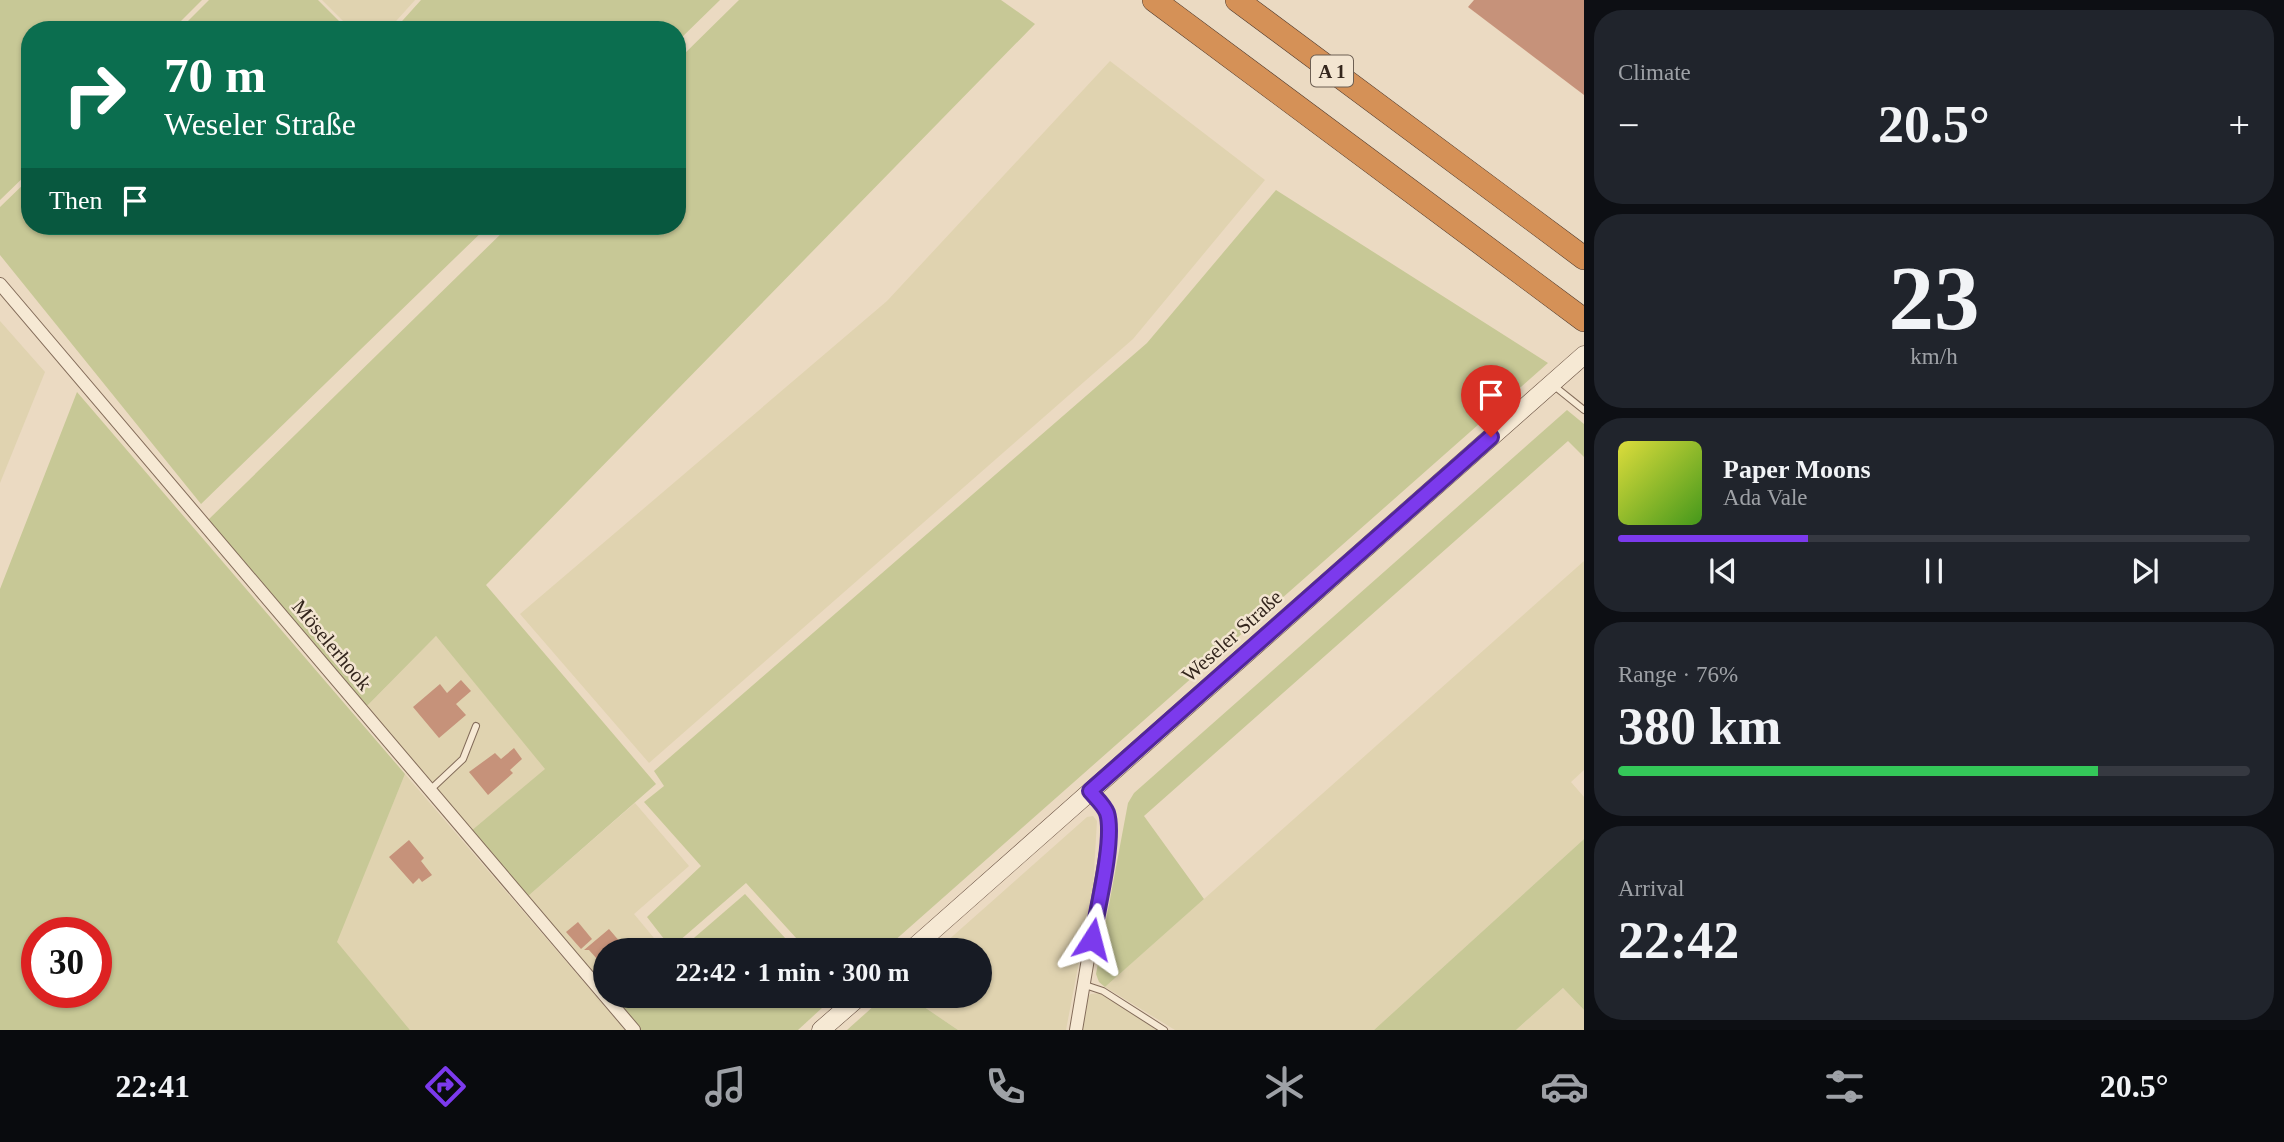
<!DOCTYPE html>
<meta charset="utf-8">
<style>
:root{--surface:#171b24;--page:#20242c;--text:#f1f3f6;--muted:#9ea1a6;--line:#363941;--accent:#7c3aed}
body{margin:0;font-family:"Times New Roman",serif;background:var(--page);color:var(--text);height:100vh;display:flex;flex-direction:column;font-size:26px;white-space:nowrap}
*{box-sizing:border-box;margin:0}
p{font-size:23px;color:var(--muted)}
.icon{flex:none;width:38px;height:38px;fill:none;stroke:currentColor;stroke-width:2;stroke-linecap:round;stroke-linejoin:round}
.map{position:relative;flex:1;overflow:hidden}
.drawer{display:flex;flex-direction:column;gap:10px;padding:10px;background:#0d0f14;width:700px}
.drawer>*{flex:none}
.top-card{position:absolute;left:21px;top:21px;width:665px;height:214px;border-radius:28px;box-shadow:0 2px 5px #0004;background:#0b6e4f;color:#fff;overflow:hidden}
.speed{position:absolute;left:21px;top:917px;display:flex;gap:14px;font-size:35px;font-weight:700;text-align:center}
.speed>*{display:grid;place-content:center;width:91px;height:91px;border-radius:50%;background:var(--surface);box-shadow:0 2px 5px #0004;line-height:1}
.speed .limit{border:10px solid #d22;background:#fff;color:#111}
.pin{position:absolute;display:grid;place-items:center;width:60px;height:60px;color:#fff;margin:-72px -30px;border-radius:50% 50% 50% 0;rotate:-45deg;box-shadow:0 0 7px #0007}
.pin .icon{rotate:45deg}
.me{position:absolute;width:77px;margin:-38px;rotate:9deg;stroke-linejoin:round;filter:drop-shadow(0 0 5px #0008)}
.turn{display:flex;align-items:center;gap:24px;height:147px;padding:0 28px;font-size:32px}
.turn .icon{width:91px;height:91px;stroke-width:2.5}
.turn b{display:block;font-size:49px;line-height:60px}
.then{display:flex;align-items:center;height:66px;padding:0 28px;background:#0003;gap:14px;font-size:26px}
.big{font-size:52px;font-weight:800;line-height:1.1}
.drawer .widget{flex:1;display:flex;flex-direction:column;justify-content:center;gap:10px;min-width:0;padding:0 24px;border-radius:28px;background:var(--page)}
.drawer .dial{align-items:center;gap:0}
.dial b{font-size:91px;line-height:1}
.song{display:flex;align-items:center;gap:21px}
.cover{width:84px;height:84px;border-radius:10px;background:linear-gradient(135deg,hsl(60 70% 55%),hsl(100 70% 35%))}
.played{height:7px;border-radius:4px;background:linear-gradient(90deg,var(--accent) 30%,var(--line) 30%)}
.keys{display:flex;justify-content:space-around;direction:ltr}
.heat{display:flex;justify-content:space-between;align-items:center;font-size:38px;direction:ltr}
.charge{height:10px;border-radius:5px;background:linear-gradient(90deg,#34c759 76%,var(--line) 0)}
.trip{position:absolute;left:593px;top:938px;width:399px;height:70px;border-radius:35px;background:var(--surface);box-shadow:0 2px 5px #0004;font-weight:800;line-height:70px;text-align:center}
.menu{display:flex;height:112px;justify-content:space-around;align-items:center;background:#090b0e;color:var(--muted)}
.menu .icon{width:49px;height:49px}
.menu .on{color:var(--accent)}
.menu b{font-size:32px;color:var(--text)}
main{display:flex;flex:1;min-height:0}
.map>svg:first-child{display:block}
.farmland{fill:#e0d3b0}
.green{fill:#c7c896;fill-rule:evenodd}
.building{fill:#c6927a}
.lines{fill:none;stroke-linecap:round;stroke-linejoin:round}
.service-casing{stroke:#836c5a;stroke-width:8}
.minor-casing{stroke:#836c5a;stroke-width:14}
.secondary-casing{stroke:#654d3e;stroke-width:19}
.motorway-casing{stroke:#513b2e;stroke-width:24}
.path{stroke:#836c5a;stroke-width:2.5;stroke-dasharray:5 3.5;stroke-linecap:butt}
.service{stroke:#f6e9d4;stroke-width:6}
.minor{stroke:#f6e9d4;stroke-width:12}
.secondary{stroke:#f6e9d4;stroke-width:18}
.motorway{stroke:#d59157;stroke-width:23}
.route-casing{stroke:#51269a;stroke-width:18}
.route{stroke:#7c3aed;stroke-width:12}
.labels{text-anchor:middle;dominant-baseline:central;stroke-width:5;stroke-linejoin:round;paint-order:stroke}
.shield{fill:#f3e5d1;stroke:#6d5f53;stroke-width:2}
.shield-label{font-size:19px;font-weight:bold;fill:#34261d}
.street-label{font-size:21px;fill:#34261d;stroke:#f3e5d1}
</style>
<main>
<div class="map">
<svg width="1584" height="1030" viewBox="0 0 1584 1030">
<rect width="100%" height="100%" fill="#ebdac2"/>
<!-- farmland -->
<g class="farmland">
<path d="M 322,0 L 415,0 L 388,30 L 352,30 Z"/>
<path d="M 1110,61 L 1265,180 L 1133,339 L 649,763 L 520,614 L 887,301 Z"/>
<path d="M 0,321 L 45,372 L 0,483 Z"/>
<path d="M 1584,561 L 1584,770 L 1571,782 L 1584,797 L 1584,839 L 1374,1030 L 1175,1030 L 1105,987 Z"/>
<path d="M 436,636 L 546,769 L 471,831 L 366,707 Z"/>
<path d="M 405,774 L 625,1030 L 410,1030 L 336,942 Z"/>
<path d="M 635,803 L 689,866 L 634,914 L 664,950 L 606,950 L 605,990 L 527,897 Z"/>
<path d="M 1093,816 L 1097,821 L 1093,888 L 1066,1030 L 958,1030 L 908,996 L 980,996 L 980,950 L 937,950 L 1087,817 Z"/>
<path d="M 1563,988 L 1584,1010 L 1584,1030 L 1516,1030 Z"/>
<path d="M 1099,993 L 1122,1007 L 1157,1030 L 1080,1030 L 1085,999 L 1091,994 Z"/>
</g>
<!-- green -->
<g class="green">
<path d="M 0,0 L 202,0 L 172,30 L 30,30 L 30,171 L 0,200 Z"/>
<path d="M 209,0 L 318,0 L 348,30 L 179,30 Z"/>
<path d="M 421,0 L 720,0 L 677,42 L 677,30 L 394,30 Z"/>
<path d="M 739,0 L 1001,0 L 1035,24 L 486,585 L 656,784 L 527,897 L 471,831 L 545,769 L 436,636 L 366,707 L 207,521 L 509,226 L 677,226 L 677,61 Z"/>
<path d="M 30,178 L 30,226 L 488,226 L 201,504 L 0,255 L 0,207 Z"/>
<path d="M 1276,190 L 1548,363 L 884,950 L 807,950 L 746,883 L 671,948 L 647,917 L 701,866 L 644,802 L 664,786 L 654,771 L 1147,343 Z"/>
<path d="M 77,392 L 405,774 L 337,942 L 410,1030 L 0,1030 L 0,589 ZM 37,933 L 96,933 L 96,992 L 37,992 Z"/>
<path d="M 1567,410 L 1584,424 L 1584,457 L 1568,441 L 1144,816 L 1204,899 L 1105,987 L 1099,982 L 1096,974 L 1128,803 L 1134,793 Z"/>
<path d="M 1584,839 L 1584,1010 L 1563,988 L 1516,1030 L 1374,1030 Z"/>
<path d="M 745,894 L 796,950 L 680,950 Z"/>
<path d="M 628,996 L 835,996 L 798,1030 L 640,1030 L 618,1004 Z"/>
<path d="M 885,996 L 908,996 L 958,1030 L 847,1030 Z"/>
</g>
<!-- building -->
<g class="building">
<path d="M 1474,0 L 1584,0 L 1584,95 L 1468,7 Z"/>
<path d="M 461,680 L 471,691 L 456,704 L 466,715 L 439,738 L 413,707 L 440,684 L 447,693 Z"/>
<path d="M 514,748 L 522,759 L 510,770 L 513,773 L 488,795 L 469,772 L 495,753 L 501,759 Z"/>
<path d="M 409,840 L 424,858 L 421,861 L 432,875 L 422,882 L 419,878 L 413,884 L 389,857 Z"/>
<path d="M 578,922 L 592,939 L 581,949 L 566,932 Z"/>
<path d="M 609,929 L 627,950 L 606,950 L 606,969 L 589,950 L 584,950 Z"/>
</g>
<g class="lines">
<defs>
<g id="service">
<path d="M 1553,385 L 1584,410"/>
<path d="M 430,790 L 463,759 L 476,726"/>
<path d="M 1085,985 L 1103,991 L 1164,1030"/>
</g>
<g id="minor">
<path d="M 0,284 L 634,1030"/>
<path d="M 1076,1030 L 1107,846 L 1107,814 L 1091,791"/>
</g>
<g id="secondary">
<path d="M 911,950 L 1584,355"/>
<path d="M 821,1030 L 860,996"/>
</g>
<g id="motorway">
<path d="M 1154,0 L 1584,320"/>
<path d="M 1237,0 L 1584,258"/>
</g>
</defs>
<!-- service casing -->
<use href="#service" class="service-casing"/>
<!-- minor casing -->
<use href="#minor" class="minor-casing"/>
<!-- secondary casing -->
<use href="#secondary" class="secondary-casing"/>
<!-- motorway casing -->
<use href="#motorway" class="motorway-casing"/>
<!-- path -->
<path class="path" d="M 875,1002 L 883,996"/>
<!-- service -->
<use href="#service" class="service"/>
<!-- minor -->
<use href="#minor" class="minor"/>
<!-- secondary -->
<use href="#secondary" class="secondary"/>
<!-- motorway -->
<use href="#motorway" class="motorway"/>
</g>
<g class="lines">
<defs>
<path id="route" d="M 1092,939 C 1097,911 1115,838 1107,813 C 1104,805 1096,798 1090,791 L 1491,437"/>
</defs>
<!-- route casing -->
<use href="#route" class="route-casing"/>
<!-- route -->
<use href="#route" class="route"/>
</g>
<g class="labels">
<!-- shield labels -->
<rect class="shield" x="1311" y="55.5" width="42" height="31" rx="5"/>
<g class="shield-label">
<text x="1332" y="71">A 1</text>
</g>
<!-- street labels -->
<g class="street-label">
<text transform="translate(1232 636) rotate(-42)">Weseler Straße</text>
<text transform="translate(332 645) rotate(50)">Möselerhook</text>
</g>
</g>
</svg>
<div class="speed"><div class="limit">30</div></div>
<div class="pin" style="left:1491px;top:437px;background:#d93025"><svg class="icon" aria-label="arrive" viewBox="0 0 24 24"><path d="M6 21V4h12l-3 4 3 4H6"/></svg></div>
<svg class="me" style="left:1092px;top:939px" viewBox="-20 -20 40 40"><path d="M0-17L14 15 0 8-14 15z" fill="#7c3aed" stroke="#fff" stroke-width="4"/></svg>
<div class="trip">22:42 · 1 min · 300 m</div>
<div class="top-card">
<div class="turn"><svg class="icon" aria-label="right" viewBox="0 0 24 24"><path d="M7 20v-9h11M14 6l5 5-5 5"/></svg><div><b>70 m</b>Weseler Straße</div></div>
<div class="then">Then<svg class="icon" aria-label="arrive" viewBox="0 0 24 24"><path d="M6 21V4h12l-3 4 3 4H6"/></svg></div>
</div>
</div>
<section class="drawer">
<div class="widget"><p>Climate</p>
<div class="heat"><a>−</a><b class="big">20.5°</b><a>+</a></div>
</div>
<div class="widget dial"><b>23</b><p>km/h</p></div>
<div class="widget">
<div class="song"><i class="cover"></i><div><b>Paper Moons</b><p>Ada Vale</p></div></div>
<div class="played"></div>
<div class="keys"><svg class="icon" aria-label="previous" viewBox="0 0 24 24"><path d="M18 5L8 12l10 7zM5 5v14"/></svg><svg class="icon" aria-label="pause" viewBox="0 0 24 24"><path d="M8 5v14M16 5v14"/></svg><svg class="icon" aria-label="next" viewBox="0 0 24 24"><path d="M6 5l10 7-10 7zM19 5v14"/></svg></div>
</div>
<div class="widget"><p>Range · 76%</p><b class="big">380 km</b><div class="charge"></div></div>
<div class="widget"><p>Arrival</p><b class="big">22:42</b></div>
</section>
</main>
<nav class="menu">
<b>22:41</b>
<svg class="icon on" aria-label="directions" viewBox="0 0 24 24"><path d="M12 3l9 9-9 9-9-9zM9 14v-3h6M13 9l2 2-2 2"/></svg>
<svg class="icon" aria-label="music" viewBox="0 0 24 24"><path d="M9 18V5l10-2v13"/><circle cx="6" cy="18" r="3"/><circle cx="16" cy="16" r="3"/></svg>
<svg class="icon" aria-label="phone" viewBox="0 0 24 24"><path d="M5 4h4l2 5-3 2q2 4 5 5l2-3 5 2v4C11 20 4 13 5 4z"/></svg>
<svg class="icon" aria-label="climate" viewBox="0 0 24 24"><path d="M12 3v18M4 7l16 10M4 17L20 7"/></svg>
<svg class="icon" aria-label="car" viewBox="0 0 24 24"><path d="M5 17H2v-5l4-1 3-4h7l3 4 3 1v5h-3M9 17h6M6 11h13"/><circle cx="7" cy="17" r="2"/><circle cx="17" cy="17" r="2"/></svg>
<svg class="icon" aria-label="filters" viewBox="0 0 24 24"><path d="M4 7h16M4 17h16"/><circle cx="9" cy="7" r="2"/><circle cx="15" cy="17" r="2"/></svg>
<b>20.5°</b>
</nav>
